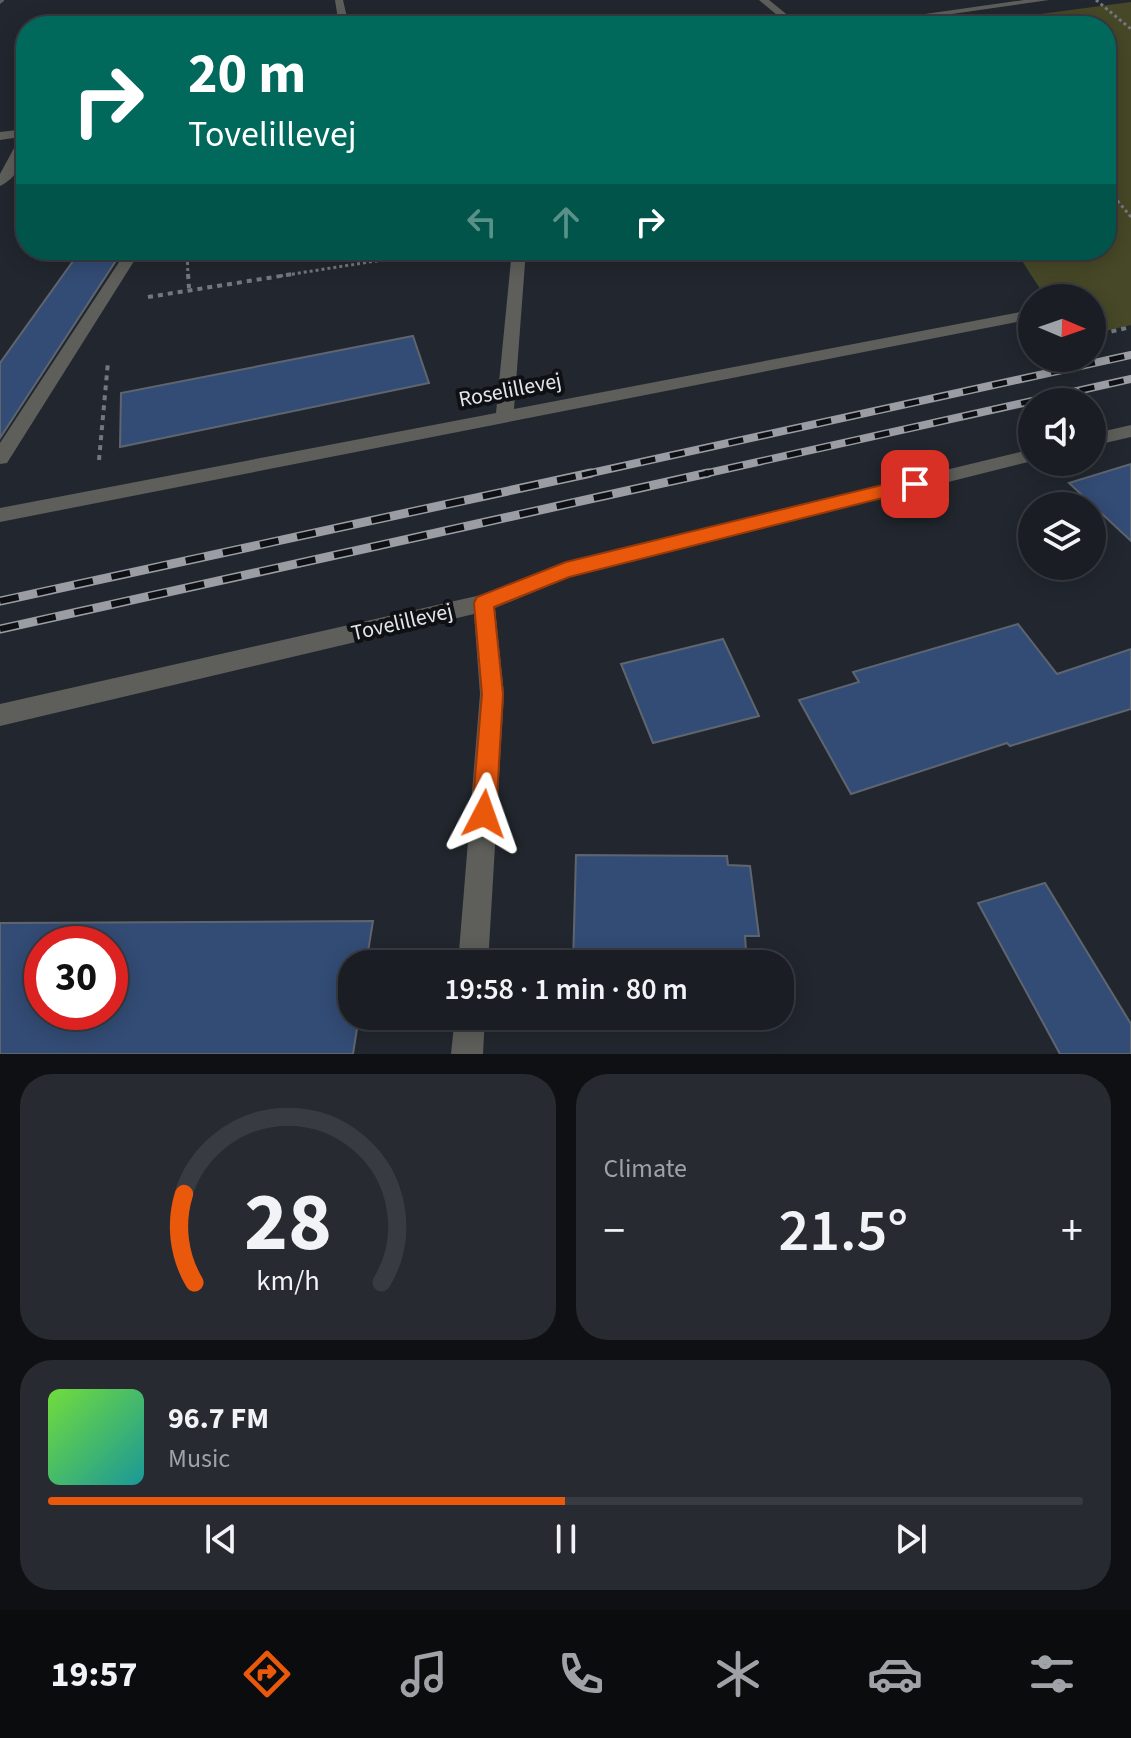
<!DOCTYPE html>
<meta charset="utf-8">
<style>
:root{--surface:#1a1d23;--page:#272a30;--text:#f1f3f6;--muted:#9fa2a6;--line:#383b41;--accent:#ea580c}
body{margin:0;font-family:"Source Sans 3",sans-serif;background:var(--page);color:var(--text);height:100vh;display:flex;flex-direction:column;font-size:30px;white-space:nowrap}
*{box-sizing:border-box;margin:0}
p{font-size:26px;color:var(--muted)}
.icon{flex:none;width:44px;height:44px;fill:none;stroke:currentColor;stroke-width:2;stroke-linecap:round;stroke-linejoin:round}
.map{position:relative;height:1054px;overflow:hidden}
.details{display:flex;flex-direction:column;gap:20px;padding:20px;background:#0e1013;flex:1}
.details>*{flex:none}
.top-card{position:absolute;left:16px;top:16px;width:1100px;height:244px;border-radius:32px;box-shadow:0 4px 20px #0003,0 0 0 2px var(--line);background:#00695c;color:#fff;overflow:hidden}
.needle{width:52px;rotate:92deg}
.buttons{position:absolute;left:1018px;top:284px;display:grid;gap:16px}
.buttons a{display:grid;place-items:center;width:88px;height:88px;border-radius:50%;background:var(--surface);box-shadow:0 4px 20px #0003,0 0 0 2px var(--line);font-size:40px}
.speed{position:absolute;left:24px;top:926px;display:flex;gap:16px;font-size:40px;font-weight:700;text-align:center}
.speed>*{display:grid;place-content:center;width:104px;height:104px;border-radius:50%;background:var(--surface);box-shadow:0 4px 20px #0003,0 0 0 2px var(--line);line-height:1}
.speed .limit{border:12px solid #d22;background:#fff;color:#111}
.pin{position:absolute;display:grid;place-items:center;width:68px;height:68px;color:#fff;margin:-34px;border-radius:16px;box-shadow:0 4px 12px #0006}
.me{position:absolute;width:88px;margin:-44px;rotate:4deg;stroke-linejoin:round;filter:drop-shadow(0 0 6px #0008)}
.turn{display:flex;align-items:center;gap:28px;height:168px;padding:0 40px;font-size:36px}
.turn .icon{width:104px;height:104px;stroke-width:2.5}
.turn b{display:block;font-size:56px;line-height:68px}
.lanes{display:flex;align-items:center;height:76px;padding:0 40px;background:#0003;justify-content:center;gap:40px;direction:ltr}
.lanes .off{opacity:.35}
.big{font-size:60px;font-weight:600;line-height:1.1}
.details .card{flex:1;display:flex;flex-direction:column;justify-content:center;gap:12px;min-width:0;padding:0 28px;border-radius:32px;background:var(--page)}
.details .dial{align-items:center;gap:0}
.dial svg{height:208px;overflow:visible;fill:none;stroke:var(--line);stroke-width:7;stroke-linecap:round;text-anchor:middle}
.dial text{fill:var(--text);stroke:none}
.song{display:flex;align-items:center;gap:24px}
.cover{width:96px;height:96px;border-radius:12px;background:linear-gradient(135deg,hsl(100 70% 55%),hsl(180 70% 35%))}
.played{height:8px;border-radius:4px;background:linear-gradient(90deg,var(--accent) 50%,var(--line) 50%)}
.keys{display:flex;justify-content:space-around;direction:ltr}
.heat{display:flex;justify-content:space-between;align-items:center;font-size:44px;direction:ltr}
.details .tiles{flex:1;display:grid;gap:20px;grid-template-columns:1fr 1fr}
.card:last-child{grid-column:span 2}
.trip{position:absolute;left:338px;top:950px;width:456px;height:80px;border-radius:32px;background:var(--surface);box-shadow:0 4px 20px #0003,0 0 0 2px var(--line);font-weight:600;line-height:80px;text-align:center}
.tabs{display:flex;height:128px;justify-content:space-around;align-items:center;background:#0a0c0e;color:var(--muted)}
.tabs .icon{width:56px;height:56px}
.tabs .on{color:var(--accent)}
.tabs b{font-size:36px;color:var(--text)}
.map>svg:first-child{display:block}
.green{fill:#474827}
.building{fill:#334c75;stroke:#5f656f;stroke-width:2;fill-rule:evenodd}
.lines{fill:none;stroke-linecap:round;stroke-linejoin:round}
.path-far1{stroke:#73787f;stroke-width:3;stroke-dasharray:3 3;stroke-linecap:butt}
.path{stroke:#73787f;stroke-width:4;stroke-dasharray:5 5;stroke-linecap:butt}
.minor{fill:#5e5f5a;fill-rule:evenodd}
.rail-far1-casing{stroke:#9a9ea4;stroke-width:8}
.rail-casing{stroke:#9a9ea4;stroke-width:9}
.rail-far1{stroke:#0e1014;stroke-width:5;stroke-dasharray:15;stroke-linecap:butt}
.rail{stroke:#0e1014;stroke-width:6;stroke-dasharray:19;stroke-linecap:butt}
.route{fill:#ea580c;stroke:#983908;stroke-width:2}
.labels{text-anchor:middle;dominant-baseline:central;stroke-width:8;stroke-linejoin:round;paint-order:stroke}
.street-label{font-size:22px;fill:#e2e6eb;stroke:#0e1014}
</style>
<div class="map">
<svg width="1131" height="1054" viewBox="0 0 1131 1054">
<rect width="100%" height="100%" fill="#22272f"/>
<!-- green -->
<path class="green" d="M 1131,2 L 1131,325 L 1092,334 L 1092,298 L 1046,298 L 1015,250 L 1106,250 L 1106,26 L 949,26 Z"/>
<!-- building -->
<g class="building">
<path d="M 81,250 L 116,250 L 121,253 L 0,438 L 0,363 Z"/>
<path d="M 413,336 L 429,383 L 120,447 L 121,393 Z"/>
<path d="M 1131,464 L 1131,541 L 1069,483 Z"/>
<path d="M 1018,624 L 1057,674 L 1131,649 L 1131,709 L 1010,746 L 1007,743 L 851,794 L 799,700 L 859,682 L 853,672 Z"/>
<path d="M 723,639 L 759,716 L 653,743 L 621,664 Z"/>
<path d="M 576,855 L 727,856 L 728,865 L 750,866 L 759,936 L 745,936 L 747,964 L 573,964 Z"/>
<path d="M 1045,883 L 1131,1024 L 1131,1054 L 1060,1054 L 978,903 Z"/>
<path d="M 373,921 L 366,964 L 352,964 L 352,1016 L 359,1016 L 353,1054 L 0,1054 L 0,923 ZM 42,944 L 110,944 L 110,1012 L 42,1012 Z"/>
<path d="M 672,1016 L 750,1016 L 751,1024 L 672,1023 Z"/>
</g>
<g class="lines">
<!-- path-far1 -->
<g class="path-far1">
<path d="M 1096,0 L 1131,29"/>
<path d="M 1106,187 L 1131,217"/>
<path d="M 187,250 L 188,276"/>
<path d="M 280,276 L 446,250"/>
</g>
<!-- path -->
<g class="path">
<path d="M 188,274 L 189,288"/>
<path d="M 148,297 L 293,274"/>
<path d="M 1092,336 L 1131,327"/>
<path d="M 99,460 L 108,362"/>
</g>
<!-- minor -->
<g class="minor">
<path d="M 0,0 L 4,0 L 4,1 L 0,4 Z"/>
<path d="M 335,0 L 343,0 L 349,26 L 339,26 Z"/>
<path d="M 759,0 L 769,0 L 801,26 L 790,26 Z"/>
<path d="M 1024,0 L 1049,0 L 868,26 L 841,26 Z"/>
<path d="M 26,129 C 26,151 22,176 0,186 L 0,174 L 20,137 L 0,140 L 0,132 Z"/>
<path d="M 127,250 L 141,250 L 7,463 L 0,464 L 0,443 Z"/>
<path d="M 512,250 L 526,250 L 514,409 L 1031,310 L 1032,319 L 0,522 L 0,508 L 496,413 Z"/>
<path d="M 1131,425 L 1131,437 L 1092,446 L 1092,434 Z"/>
<path d="M 1032,449 L 1032,461 L 570,577 L 495,608 L 504,694 L 488,964 L 458,964 L 480,694 L 474,614 L 0,726 L 0,704 L 481,595 L 566,562 Z"/>
<path d="M 455,1016 L 485,1016 L 483,1054 L 451,1054 Z"/>
</g>
<defs>
<g id="rail-far1">
<path d="M 582,475 L 1131,355"/>
<path d="M 699,475 L 1131,379"/>
</g>
<g id="rail">
<path d="M 0,601 L 591,473"/>
<path d="M 0,629 L 708,473"/>
</g>
</defs>
<!-- rail-far1 casing -->
<use href="#rail-far1" class="rail-far1-casing"/>
<!-- rail casing -->
<use href="#rail" class="rail-casing"/>
<!-- rail-far1 -->
<use href="#rail-far1" class="rail-far1"/>
<!-- rail -->
<use href="#rail" class="rail"/>
</g>
<!-- route -->
<path class="route" d="M 915,477 L 922,479 L 922,488 L 569,577 L 494,607 L 503,694 L 496,814 L 492,822 L 484,826 L 476,822 L 472,814 L 482,694 L 474,603 L 477,597 L 566,562 Z"/>
<g class="labels">
<!-- street labels -->
<g class="street-label">
<text transform="translate(510 390) rotate(-11)">Roselillevej</text>
<text transform="translate(402 622) rotate(-13)">Tovelillevej</text>
</g>
</g>
</svg>
<div class="buttons">
<a><svg class="needle" viewBox="-14 -14 28 28"><path d="M0-13l5 13h-10z" fill="#e53935"/><path d="M0 13l5-13h-10z" fill="#9fa2a6"/></svg></a>
<a><svg class="icon" aria-label="sound" viewBox="0 0 24 24"><path d="M4 9h4l5-4v14l-5-4H4zM17 9q2 3 0 6"/></svg></a>
<a><svg class="icon" aria-label="layers" viewBox="0 0 24 24"><path d="M12 4l9 5-9 5-9-5zM3 14l9 5 9-5"/></svg></a>
</div>
<div class="speed"><div class="limit">30</div></div>
<div class="pin" style="left:915px;top:484px;background:#d93025"><svg class="icon" aria-label="arrive" viewBox="0 0 24 24"><path d="M6 21V4h12l-3 4 3 4H6"/></svg></div>
<svg class="me" style="left:484px;top:814px" viewBox="-20 -20 40 40"><path d="M0-17L14 15 0 8-14 15z" fill="#ea580c" stroke="#fff" stroke-width="4"/></svg>
<div class="trip">19:58 · 1 min · 80 m</div>
<div class="top-card">
<div class="turn"><svg class="icon" aria-label="right" viewBox="0 0 24 24"><path d="M7 20v-9h11M14 6l5 5-5 5"/></svg><div><b>20 m</b>Tovelillevej</div></div>
<div class="lanes"><svg class="icon off" aria-label="left" viewBox="0 0 24 24"><path d="M17 20v-9H6M10 6l-5 5 5 5"/></svg><svg class="icon off" aria-label="ahead" viewBox="0 0 24 24"><path d="M12 20V5M6 11l6-6 6 6"/></svg><svg class="icon" aria-label="right" viewBox="0 0 24 24"><path d="M7 20v-9h11M14 6l5 5-5 5"/></svg></div>
</div>
</div>
<section class="details">
<div class="tiles">
<div class="card dial"><svg viewBox="0 0 100 80">
<path d="M14 69A42 42 0 1 1 86 69"/>
<path d="M14 69A42 42 0 0 1 10 35" stroke="#ea580c"/>
<text x="50" y="56" font-size="32" font-weight="700">28</text>
<text x="50" y="72" font-size="11">km/h</text>
</svg></div>
<div class="card"><p>Climate</p>
<div class="heat"><a>−</a><b class="big">21.5°</b><a>+</a></div>
</div>
<div class="card">
<div class="song"><i class="cover"></i><div><b>96.7 FM</b><p>Music</p></div></div>
<div class="played"></div>
<div class="keys"><svg class="icon" aria-label="previous" viewBox="0 0 24 24"><path d="M18 5L8 12l10 7zM5 5v14"/></svg><svg class="icon" aria-label="pause" viewBox="0 0 24 24"><path d="M8 5v14M16 5v14"/></svg><svg class="icon" aria-label="next" viewBox="0 0 24 24"><path d="M6 5l10 7-10 7zM19 5v14"/></svg></div>
</div>
</div>
</section>
<nav class="tabs">
<b>19:57</b>
<svg class="icon on" aria-label="directions" viewBox="0 0 24 24"><path d="M12 3l9 9-9 9-9-9zM9 14v-3h6M13 9l2 2-2 2"/></svg>
<svg class="icon" aria-label="music" viewBox="0 0 24 24"><path d="M9 18V5l10-2v13"/><circle cx="6" cy="18" r="3"/><circle cx="16" cy="16" r="3"/></svg>
<svg class="icon" aria-label="phone" viewBox="0 0 24 24"><path d="M5 4h4l2 5-3 2q2 4 5 5l2-3 5 2v4C11 20 4 13 5 4z"/></svg>
<svg class="icon" aria-label="climate" viewBox="0 0 24 24"><path d="M12 3v18M4 7l16 10M4 17L20 7"/></svg>
<svg class="icon" aria-label="car" viewBox="0 0 24 24"><path d="M5 17H2v-5l4-1 3-4h7l3 4 3 1v5h-3M9 17h6M6 11h13"/><circle cx="7" cy="17" r="2"/><circle cx="17" cy="17" r="2"/></svg>
<svg class="icon" aria-label="filters" viewBox="0 0 24 24"><path d="M4 7h16M4 17h16"/><circle cx="9" cy="7" r="2"/><circle cx="15" cy="17" r="2"/></svg>
</nav>
